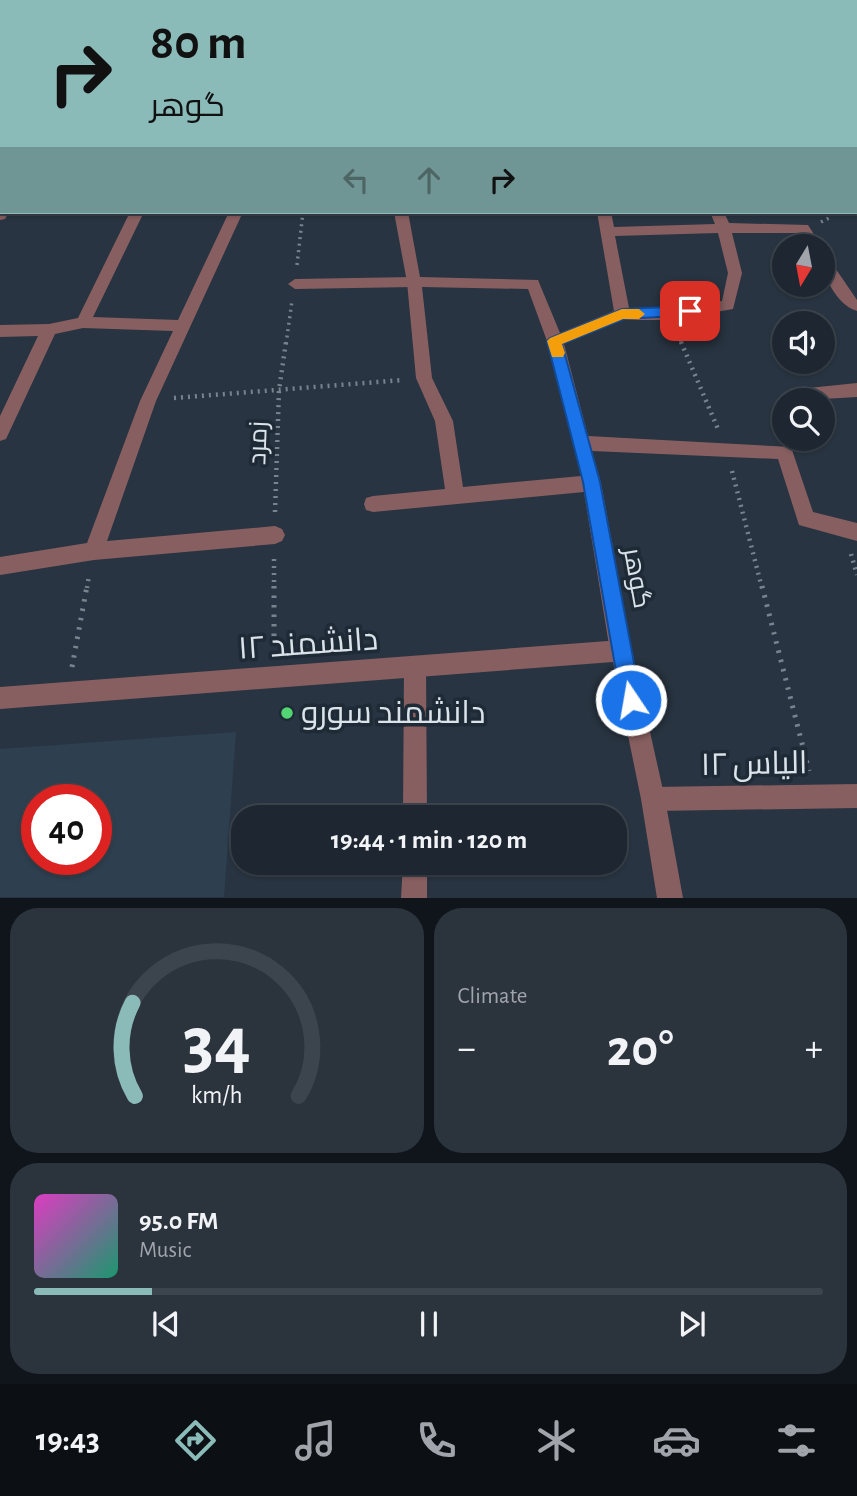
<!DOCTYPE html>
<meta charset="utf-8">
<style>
:root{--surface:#1e2731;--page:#2b333d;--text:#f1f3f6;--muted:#a1a5ab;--line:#3c444d;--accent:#8bbbb9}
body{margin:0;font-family:"Alegreya Sans",Cairo,sans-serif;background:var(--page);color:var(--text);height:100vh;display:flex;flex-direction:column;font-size:26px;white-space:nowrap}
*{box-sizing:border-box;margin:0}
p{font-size:23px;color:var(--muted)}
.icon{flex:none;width:38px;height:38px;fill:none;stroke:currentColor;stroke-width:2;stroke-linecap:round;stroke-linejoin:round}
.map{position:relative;height:898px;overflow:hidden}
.drawer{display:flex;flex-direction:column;gap:10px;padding:10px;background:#10151b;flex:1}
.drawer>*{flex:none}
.hud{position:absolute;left:0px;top:0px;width:858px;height:214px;box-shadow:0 2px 5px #0004,0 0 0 2px var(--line);background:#8bbbb9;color:#111;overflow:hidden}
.needle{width:46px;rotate:190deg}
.controls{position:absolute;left:772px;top:234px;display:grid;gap:14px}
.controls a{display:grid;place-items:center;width:63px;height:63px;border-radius:50%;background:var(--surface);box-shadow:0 2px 5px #0004,0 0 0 2px var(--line);font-size:35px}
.speed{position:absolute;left:21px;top:784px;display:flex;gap:14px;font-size:35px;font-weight:700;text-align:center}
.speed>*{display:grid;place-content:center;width:91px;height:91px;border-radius:50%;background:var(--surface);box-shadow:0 2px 5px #0004,0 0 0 2px var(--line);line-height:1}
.speed .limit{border:10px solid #d22;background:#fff;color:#111}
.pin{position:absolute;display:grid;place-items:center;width:60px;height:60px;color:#fff;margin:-30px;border-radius:14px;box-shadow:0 4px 10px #0006}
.me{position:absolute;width:77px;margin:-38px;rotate:348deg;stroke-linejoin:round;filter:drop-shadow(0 0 5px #0008)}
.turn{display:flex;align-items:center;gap:24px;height:147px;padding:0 35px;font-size:32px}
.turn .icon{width:91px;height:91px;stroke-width:2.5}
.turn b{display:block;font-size:49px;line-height:60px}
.lanes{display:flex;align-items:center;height:66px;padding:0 35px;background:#0003;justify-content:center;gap:35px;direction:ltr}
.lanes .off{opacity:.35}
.big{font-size:52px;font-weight:700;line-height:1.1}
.drawer .tile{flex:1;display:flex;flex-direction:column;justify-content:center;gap:10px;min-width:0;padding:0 24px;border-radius:28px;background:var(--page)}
.drawer .dial{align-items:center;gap:0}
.dial svg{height:182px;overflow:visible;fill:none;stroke:var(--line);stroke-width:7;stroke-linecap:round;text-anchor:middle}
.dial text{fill:var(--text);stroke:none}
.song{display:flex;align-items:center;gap:21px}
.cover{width:84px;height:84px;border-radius:10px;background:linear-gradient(135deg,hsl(310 70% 55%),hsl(160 70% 35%))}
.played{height:7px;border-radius:4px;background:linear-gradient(90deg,var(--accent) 15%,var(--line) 15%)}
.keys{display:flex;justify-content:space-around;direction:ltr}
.heat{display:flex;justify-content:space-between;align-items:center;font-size:38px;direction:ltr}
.drawer .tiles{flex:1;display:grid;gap:10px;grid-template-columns:1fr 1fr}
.tile:last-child{grid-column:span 2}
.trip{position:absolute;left:231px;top:805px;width:396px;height:70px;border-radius:28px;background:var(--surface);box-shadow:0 2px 5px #0004,0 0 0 2px var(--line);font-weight:700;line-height:70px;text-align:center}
.menu{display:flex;height:112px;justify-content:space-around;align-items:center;background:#0c1014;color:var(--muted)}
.menu .icon{width:49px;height:49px}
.menu .selected{color:var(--accent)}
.menu b{font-size:32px;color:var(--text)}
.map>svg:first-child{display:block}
.built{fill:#2e3f50;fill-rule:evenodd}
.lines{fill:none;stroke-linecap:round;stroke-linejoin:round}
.path-far3{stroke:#79838e;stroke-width:2.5;stroke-dasharray:1 3.5;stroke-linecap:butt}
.path-far2{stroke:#79838e;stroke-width:3.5;stroke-dasharray:2 4.5;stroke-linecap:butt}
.path-far1{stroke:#79838e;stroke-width:4.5;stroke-dasharray:2 5;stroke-linecap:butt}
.path{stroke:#79838e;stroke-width:5;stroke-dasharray:2.5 7;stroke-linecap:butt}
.service{fill:#885f60;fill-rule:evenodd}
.minor{fill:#885f60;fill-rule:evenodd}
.tertiary{fill:#885f60;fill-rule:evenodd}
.route{fill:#1a73e8;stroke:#114b97;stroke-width:2}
.slow{fill:#f59e0b}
.poi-dot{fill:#52d673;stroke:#1e2a36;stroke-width:2.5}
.labels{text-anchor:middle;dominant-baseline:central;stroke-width:7;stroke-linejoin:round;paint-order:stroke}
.street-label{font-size:26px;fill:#dae2ea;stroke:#1e2a36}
.near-street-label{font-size:32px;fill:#dae2ea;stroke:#1e2a36}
.near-poi-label{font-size:32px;fill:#dae2ea;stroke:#1e2a36;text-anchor:start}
</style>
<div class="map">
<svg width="857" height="898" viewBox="0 0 857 898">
<rect width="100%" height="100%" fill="#283441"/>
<!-- built -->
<path class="built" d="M 236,732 L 224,897 L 0,897 L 0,749 ZM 37,800 L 96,800 L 96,859 L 37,859 Z"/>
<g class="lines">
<!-- path-far3 -->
<g class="path-far3">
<path d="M 539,0 L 541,2"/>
<path d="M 598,2 L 609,0"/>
</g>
<!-- path-far2 -->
<g class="path-far2">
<path d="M 821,222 L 829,218 L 825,212"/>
<path d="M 297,265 L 303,212"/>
<path d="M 678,334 L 682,344"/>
<path d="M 286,344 L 292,301"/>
</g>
<!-- path-far1 -->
<g class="path-far1">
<path d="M 681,342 L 718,429"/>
<path d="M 174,398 L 403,380"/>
<path d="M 732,471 L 762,588"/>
<path d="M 275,512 L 279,390 L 286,342"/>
<path d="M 851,554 L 857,575"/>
<path d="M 274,559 L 274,588"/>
<path d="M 87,588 L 89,576"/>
</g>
<!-- path -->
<g class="path">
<path d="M 274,586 L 274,652"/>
<path d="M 762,586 L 809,771"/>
<path d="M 72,667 L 87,586"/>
</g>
<!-- service -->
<path class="service" d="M 414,277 L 421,282 L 414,287 L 295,289 L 288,284 L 295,279 Z"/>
<!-- minor -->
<g class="minor">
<path d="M 573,0 L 583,0 L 584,2 L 574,2 Z"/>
<path d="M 630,0 L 640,0 L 641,2 L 631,2 Z"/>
<path d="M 716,0 L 726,0 L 727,2 L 717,2 Z"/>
<path d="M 762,0 L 772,0 L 774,2 L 763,2 Z"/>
<path d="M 822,0 L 832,0 L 834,2 L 823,2 Z"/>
<path d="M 856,1 L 857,1 L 857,7 L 853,2 Z"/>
<rect x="856" y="52" width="1" height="7"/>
<rect x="0" y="75" width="2" height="6"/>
<rect x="856" y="107" width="1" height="6"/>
<rect x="0" y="136" width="2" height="8"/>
<path d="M 0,208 L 2,212 L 9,212 L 5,219 L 0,220 Z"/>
<path d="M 130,212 L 144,212 L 93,317 L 178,320 L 229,212 L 243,212 L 156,401 L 107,541 L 275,526 L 282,529 L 285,535 L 282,541 L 275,544 L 94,560 L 0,575 L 0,557 L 87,543 L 140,401 L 173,331 L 83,328 L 55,334 L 6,439 L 0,441 L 0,416 L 38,336 L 0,337 L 0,325 L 49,324 L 78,318 Z"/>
<path d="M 394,212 L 408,212 L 420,277 L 538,280 L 560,333 L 614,311 L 597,212 L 611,212 L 614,227 L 715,224 L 710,212 L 724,212 L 729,223 L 808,225 L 822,247 L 808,247 L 799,233 L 732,233 L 742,273 L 733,309 L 670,320 L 623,320 L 564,344 L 588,436 L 791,447 L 813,512 L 857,523 L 857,541 L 799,525 L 778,459 L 592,451 L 601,483 L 632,651 L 628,658 L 621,662 L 614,658 L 610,651 L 584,492 L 373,512 L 366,510 L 364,504 L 366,498 L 373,496 L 445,489 L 435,421 L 416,378 L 407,282 ZM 718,233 L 728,273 L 722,301 L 670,308 L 629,308 L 615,236 ZM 422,287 L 528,289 L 547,341 L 581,476 L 463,487 L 453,421 L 432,378 Z"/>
<path d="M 822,254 L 827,256 L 857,300 L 857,311 C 836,305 822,275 822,254 Z"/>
<path d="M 857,383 L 857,397 L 788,401 L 793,391 L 799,389 Z"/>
<path d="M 415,657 L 423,660 L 426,668 L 427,817 L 403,817 L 404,668 L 407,660 Z"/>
<path d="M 857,784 L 857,808 L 653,811 L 645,807 L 641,799 L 645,791 L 653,787 Z"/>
<path d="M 403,863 L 427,863 L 427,898 L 401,898 Z"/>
</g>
<!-- tertiary -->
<path class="tertiary" d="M 621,640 L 628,644 L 632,651 L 665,799 L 683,898 L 657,898 L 641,799 L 613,662 L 0,709 L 0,687 Z"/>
</g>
<!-- route -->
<path class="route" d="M 690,306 L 694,307 L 694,315 L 624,319 L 562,344 L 600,482 L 641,700 L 638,707 L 631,710 L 624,707 L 621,700 L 583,482 L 547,341 L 550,338 L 622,309 Z"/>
<!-- slow -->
<path class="slow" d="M 622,309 L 639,309 L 645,314 L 639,319 L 623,319 L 562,344 L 565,353 L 563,357 L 552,357 L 547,341 L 550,338 Z"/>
<!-- markers -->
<circle class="poi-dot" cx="287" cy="713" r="7"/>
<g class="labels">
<!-- street labels -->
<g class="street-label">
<text transform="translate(258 443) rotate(-88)">زمرد</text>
<text transform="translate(637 578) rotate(80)">گوهر</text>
</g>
<!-- near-street labels -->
<g class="near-street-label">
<text transform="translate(308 644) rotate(-4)">دانشمند ۱۲</text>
<text transform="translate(754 764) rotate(-1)">الیاس ۱۲</text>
</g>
<!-- near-poi labels -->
<g class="near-poi-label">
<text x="301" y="713">دانشمند سورو</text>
</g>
</g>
</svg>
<div class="controls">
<a><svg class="needle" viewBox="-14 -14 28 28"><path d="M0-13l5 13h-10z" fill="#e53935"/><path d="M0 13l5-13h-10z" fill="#a1a5ab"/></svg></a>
<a><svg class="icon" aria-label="sound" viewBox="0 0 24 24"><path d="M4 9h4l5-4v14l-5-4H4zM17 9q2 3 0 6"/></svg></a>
<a><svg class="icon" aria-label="search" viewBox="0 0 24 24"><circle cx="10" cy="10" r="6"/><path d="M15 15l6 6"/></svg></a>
</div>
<div class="speed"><div class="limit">40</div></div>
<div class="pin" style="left:690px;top:311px;background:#d93025"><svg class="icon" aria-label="arrive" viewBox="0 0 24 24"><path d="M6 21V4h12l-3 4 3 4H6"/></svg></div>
<svg class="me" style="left:631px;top:700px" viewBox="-20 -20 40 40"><circle r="17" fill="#1a73e8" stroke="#fff" stroke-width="3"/><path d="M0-11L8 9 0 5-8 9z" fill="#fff"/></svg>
<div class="trip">19:44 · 1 min · 120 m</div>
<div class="hud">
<div class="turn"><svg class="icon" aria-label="right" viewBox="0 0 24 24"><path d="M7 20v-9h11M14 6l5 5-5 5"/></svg><div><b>80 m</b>گوهر</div></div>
<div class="lanes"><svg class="icon off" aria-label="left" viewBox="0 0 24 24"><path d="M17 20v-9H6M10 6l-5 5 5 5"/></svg><svg class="icon off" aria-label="ahead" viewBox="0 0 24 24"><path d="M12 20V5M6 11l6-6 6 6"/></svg><svg class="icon" aria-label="right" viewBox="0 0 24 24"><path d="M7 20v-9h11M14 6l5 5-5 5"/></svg></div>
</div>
</div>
<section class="drawer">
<div class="tiles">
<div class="tile dial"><svg viewBox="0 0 100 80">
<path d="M14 69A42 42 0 1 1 86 69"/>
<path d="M14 69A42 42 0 0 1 13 28" stroke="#8bbbb9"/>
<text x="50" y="56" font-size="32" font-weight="700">34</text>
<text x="50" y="72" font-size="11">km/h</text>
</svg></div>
<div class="tile"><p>Climate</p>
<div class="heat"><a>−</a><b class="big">20°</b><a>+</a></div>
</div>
<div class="tile">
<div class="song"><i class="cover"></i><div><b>95.0 FM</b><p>Music</p></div></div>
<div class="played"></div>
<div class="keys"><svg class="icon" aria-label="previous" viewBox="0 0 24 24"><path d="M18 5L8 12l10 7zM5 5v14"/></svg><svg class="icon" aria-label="pause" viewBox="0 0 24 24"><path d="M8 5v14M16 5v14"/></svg><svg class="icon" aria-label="next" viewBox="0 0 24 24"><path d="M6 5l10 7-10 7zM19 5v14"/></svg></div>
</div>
</div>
</section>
<nav class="menu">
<b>19:43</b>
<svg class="icon selected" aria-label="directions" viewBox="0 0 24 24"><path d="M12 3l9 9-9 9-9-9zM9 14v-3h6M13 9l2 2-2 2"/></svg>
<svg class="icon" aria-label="music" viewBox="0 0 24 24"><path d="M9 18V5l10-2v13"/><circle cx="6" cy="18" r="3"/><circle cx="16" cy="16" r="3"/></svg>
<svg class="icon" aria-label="phone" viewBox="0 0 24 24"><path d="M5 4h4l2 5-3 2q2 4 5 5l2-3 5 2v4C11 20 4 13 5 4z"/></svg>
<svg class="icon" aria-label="climate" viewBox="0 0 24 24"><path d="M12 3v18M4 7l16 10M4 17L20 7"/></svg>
<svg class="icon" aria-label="car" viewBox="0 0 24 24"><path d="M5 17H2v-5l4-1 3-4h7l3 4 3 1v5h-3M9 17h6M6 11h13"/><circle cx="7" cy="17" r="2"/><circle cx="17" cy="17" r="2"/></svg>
<svg class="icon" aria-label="filters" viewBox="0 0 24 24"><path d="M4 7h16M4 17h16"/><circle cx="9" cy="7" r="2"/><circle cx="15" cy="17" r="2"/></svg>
</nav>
